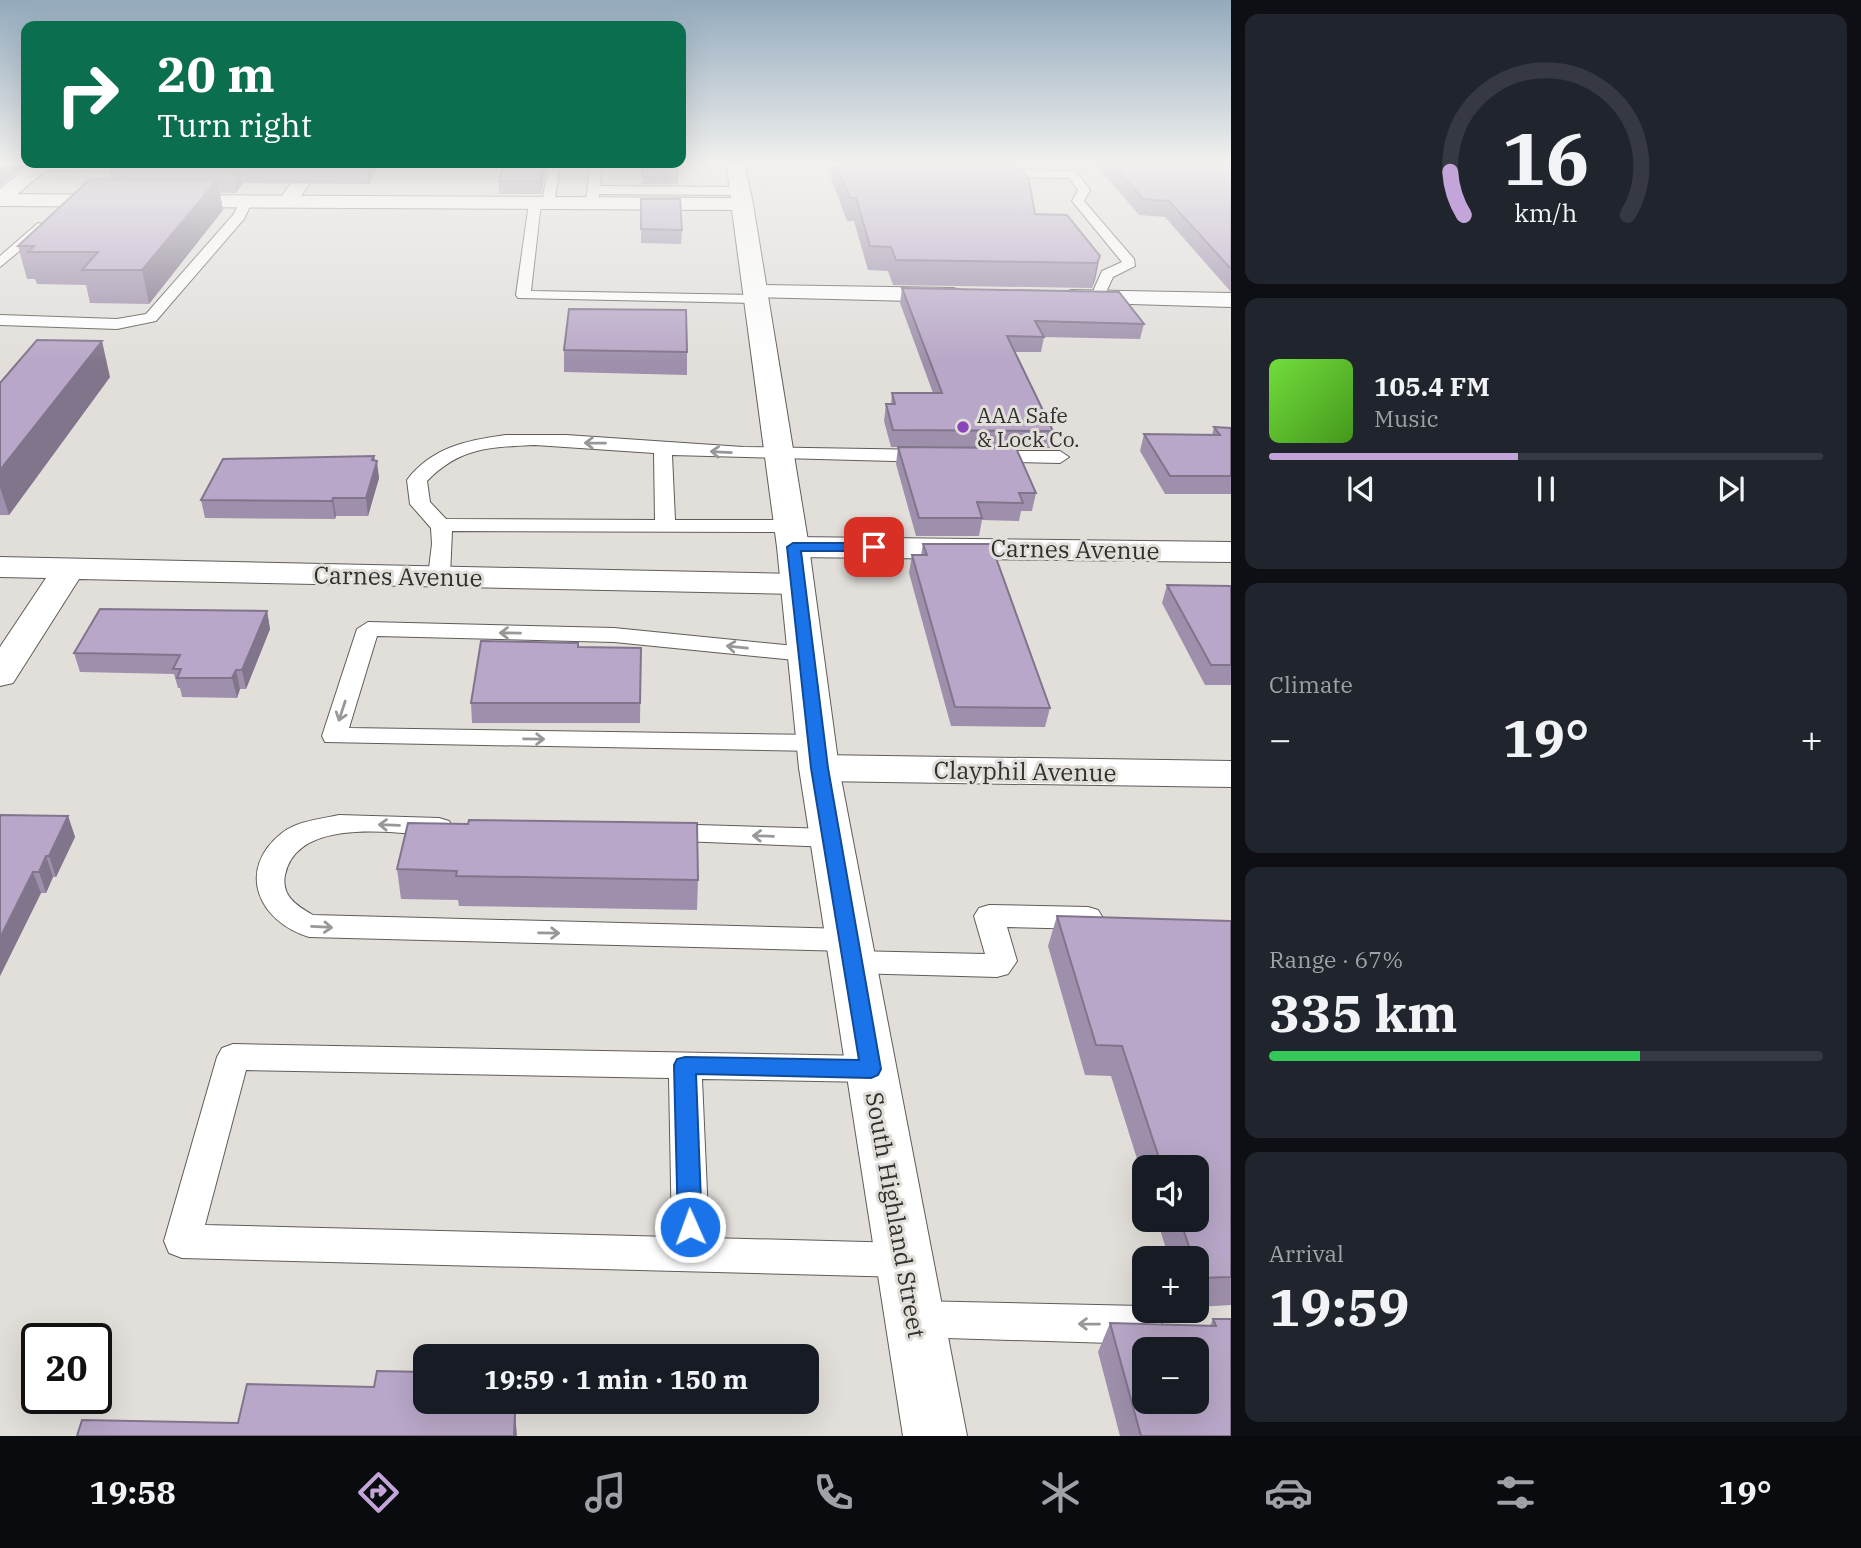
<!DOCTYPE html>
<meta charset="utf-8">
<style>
:root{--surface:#171b24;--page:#20242c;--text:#f1f3f6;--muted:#9ea1a6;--line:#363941;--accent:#c3a5da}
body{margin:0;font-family:"IBM Plex Serif",serif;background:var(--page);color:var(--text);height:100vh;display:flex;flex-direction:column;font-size:26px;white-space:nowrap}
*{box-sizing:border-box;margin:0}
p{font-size:23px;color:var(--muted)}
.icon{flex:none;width:38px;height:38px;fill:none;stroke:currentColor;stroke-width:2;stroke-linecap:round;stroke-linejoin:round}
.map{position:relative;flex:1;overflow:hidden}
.side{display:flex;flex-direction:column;gap:14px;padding:14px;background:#0d0f14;width:630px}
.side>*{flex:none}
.banner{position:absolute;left:21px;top:21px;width:665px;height:147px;border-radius:14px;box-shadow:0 7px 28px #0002;background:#0b6e4f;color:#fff;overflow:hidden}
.fabs{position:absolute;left:1132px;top:1155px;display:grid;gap:14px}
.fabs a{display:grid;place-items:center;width:77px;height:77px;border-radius:14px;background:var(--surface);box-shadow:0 7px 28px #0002;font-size:35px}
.speed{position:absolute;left:21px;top:1323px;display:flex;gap:14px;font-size:35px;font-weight:700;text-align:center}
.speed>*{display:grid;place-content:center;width:91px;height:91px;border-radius:50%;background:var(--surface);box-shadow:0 7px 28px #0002;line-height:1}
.speed .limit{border:4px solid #111;border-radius:10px;background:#fff;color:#111}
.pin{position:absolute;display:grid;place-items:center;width:60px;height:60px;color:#fff;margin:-30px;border-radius:14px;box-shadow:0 4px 10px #0006}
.me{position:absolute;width:77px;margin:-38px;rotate:358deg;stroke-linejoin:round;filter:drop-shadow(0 0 5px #0008)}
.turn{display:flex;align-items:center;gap:24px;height:147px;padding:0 21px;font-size:32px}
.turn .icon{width:91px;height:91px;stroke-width:2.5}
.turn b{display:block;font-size:49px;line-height:60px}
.big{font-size:52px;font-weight:800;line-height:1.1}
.side .widget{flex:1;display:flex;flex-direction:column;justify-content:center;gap:10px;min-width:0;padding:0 24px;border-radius:14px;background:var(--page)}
.side .dial{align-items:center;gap:0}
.dial svg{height:182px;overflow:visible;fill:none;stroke:var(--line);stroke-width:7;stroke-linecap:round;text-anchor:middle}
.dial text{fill:var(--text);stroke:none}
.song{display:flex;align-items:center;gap:21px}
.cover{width:84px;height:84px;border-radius:10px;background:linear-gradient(135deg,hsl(100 70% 55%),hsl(100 70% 35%))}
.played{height:7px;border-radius:4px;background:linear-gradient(90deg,var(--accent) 45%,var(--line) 45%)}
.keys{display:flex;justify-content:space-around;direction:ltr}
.heat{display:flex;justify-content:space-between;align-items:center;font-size:38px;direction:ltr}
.charge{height:10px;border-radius:5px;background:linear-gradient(90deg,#34c759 67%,var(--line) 0)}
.trip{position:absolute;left:413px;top:1344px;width:406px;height:70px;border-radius:14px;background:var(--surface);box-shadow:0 7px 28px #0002;font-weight:800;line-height:70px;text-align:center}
.dock{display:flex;height:112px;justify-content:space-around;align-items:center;background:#090b0e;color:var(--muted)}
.dock .icon{width:49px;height:49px}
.dock .current{color:var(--accent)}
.dock b{font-size:32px;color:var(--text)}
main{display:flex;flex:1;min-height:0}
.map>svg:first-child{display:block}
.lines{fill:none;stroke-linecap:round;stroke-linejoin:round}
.lane-casing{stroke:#605d59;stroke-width:2}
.street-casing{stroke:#605d59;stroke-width:2}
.secondary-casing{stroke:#605d59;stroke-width:2}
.lane{fill:#fff;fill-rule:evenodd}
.street{fill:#fff;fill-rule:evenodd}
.secondary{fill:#fff;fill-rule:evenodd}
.wall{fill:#9e90ac}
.shaded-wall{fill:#81758c}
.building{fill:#b8a7c8;stroke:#81758c;stroke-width:2;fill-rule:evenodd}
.oneway{stroke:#989896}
.route{fill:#1a73e8;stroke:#114b97;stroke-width:2}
.poi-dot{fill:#8a45b8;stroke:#e2dfdb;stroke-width:2.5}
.labels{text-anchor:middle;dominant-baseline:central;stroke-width:6;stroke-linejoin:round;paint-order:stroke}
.far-poi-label{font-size:21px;fill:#31302e;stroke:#e2dfdb;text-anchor:start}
.street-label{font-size:24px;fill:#31302e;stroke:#e2dfdb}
</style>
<main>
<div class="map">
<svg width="1231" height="1436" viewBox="0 0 1231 1436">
<rect width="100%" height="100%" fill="#e2dfdb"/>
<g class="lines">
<defs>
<g id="lane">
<path d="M 549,163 L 561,163 L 554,203 L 548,207 L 542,203 Z"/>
<path d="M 590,163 L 602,163 L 600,186 L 741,187 L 747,191 L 741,195 L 599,194 L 598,203 L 592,207 L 586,203 Z"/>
<path d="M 992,170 L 1076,171 L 1090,190 L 1084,201 L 1134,259 L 1135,266 L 1113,277 L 1102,301 L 1092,301 L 1090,298 L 1102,271 L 1122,262 L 1072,201 L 1078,190 L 1069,178 L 988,177 L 988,171 Z"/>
<path d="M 243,197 L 253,200 L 244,219 L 156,321 L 117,329 L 0,325 L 0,315 L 117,319 L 146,314 L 233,215 Z"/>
<path d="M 535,199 L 541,203 L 531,291 L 756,295 L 763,299 L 756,303 L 518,298 L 516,295 L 529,203 Z"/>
<path d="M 38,223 L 50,226 L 0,267 L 0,256 Z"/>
<path d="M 506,435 L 566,435 L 743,447 L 931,450 L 940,456 L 931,462 L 672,455 L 675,520 L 790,520 L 800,526 L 790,532 L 452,531 L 450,576 L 439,582 L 431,581 L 428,576 L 432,544 L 431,528 L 410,504 L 407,480 C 432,447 468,440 506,435 ZM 535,445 L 654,453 L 655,520 L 446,519 L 430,502 L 427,481 C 460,447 491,447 535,445 Z"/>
<path d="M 988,451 L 1060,451 L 1069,457 L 1060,463 L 981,461 L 979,457 Z"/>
<path d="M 368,622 L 614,628 L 805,647 L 813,649 L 817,654 L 813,659 L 805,661 L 614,642 L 377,636 L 349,728 L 816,735 L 825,737 L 829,743 L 825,749 L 816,751 L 325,742 L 322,736 L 357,629 Z"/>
<path d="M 339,815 L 439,818 L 449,821 L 453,827 L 449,833 L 439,836 C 396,833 297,816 285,875 C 281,896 297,906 313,915 L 848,929 L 858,932 L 863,940 L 858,948 L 848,951 L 309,937 C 259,922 235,870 282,833 C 297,821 321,819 339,815 Z"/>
<path d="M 664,824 L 831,829 L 841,831 L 845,838 L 841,845 L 831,847 L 654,840 L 650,833 L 654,826 Z"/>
<path d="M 989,905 L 1088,907 L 1098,910 L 1103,918 L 1098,926 L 1088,929 L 1007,927 L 1017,961 L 1008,974 L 997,977 L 852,973 L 841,970 L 837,962 L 841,954 L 852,951 L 985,954 L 974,916 L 979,908 Z"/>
<path d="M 233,1044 L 871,1056 L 883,1060 L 887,1069 L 883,1078 L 871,1082 L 702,1079 L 709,1238 L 904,1243 L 917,1248 L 922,1260 L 917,1272 L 904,1277 L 182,1258 L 169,1253 L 164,1241 L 217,1057 L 222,1048 ZM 246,1070 L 669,1078 L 672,1237 L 205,1225 Z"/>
<path d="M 915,1301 L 1143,1306 L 1144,1311 L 1157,1312 L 1162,1325 L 1157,1338 L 1143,1344 L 915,1337 L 901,1332 L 896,1319 L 901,1306 Z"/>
</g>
<g id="street">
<path d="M 32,163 L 167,163 L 168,165 L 159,171 L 46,170 L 7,203 L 0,205 L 0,189 Z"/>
<path d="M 305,163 L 323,163 L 296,204 L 282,204 L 279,200 Z"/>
<path d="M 755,285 L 953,288 L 961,290 L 965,295 L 961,300 L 953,302 L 747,297 L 743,292 L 747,287 Z"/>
<path d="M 1072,290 L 1231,293 L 1231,307 L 1064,302 L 1060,297 L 1064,292 Z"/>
<path d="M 793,537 L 1231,542 L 1231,562 L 793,557 L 782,554 L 777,547 L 782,540 Z"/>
<path d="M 0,557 L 796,574 L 808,577 L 813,584 L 808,591 L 796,594 L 79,579 L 13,683 L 0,686 L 0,647 L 46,578 L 0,577 Z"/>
<path d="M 819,755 L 1231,761 L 1231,787 L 819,781 L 805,777 L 799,768 L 805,759 Z"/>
</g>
<path id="secondary" d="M 726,162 L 744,162 L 753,204 L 809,547 L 839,768 L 967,1436 L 903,1436 L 799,768 L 777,547 L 732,210 L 0,206 L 0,194 L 731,198 Z"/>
</defs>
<!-- lane casing -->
<use href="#lane" class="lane-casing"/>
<!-- street casing -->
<use href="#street" class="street-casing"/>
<!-- secondary casing -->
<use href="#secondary" class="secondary-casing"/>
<!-- lane -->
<use href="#lane" class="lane"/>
<!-- street -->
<use href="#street" class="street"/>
<!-- secondary -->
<use href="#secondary" class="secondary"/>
</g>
<!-- wall -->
<g class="wall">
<path d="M 825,162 L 1016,162 L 1035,214 L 1100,256 L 1095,280 L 1092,288 L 893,285 L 888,271 L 868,270 L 854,221 L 847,221 Z"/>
<path d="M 1094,162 L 1231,162 L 1231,292 L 1165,217 L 1139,215 Z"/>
<path d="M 108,163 L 381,163 L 369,184 L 243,183 L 236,193 L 220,193 L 223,210 L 149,304 L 90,303 L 86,285 L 37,284 L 35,279 L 27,279 L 18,246 L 111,179 Z"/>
<path d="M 504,163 L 545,163 L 545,170 L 541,194 L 499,194 L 499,181 Z"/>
<path d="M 642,163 L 678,177 L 678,184 L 642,184 Z"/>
<path d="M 641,199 L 682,230 L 681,244 L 641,243 Z"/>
<path d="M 902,288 L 1144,324 L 1140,339 L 1044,337 L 1041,352 L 1015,352 L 1053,431 L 1050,448 L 1016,448 L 1036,493 L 1032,511 L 1021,511 L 1019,521 L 982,520 L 979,536 L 916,536 L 896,464 L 898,447 L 891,447 L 884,421 L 886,404 L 891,404 L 892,393 L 933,393 L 900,303 Z"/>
<path d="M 564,350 L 687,352 L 687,375 L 564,372 Z"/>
<path d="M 110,377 L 9,515 L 0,515 L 0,383 Z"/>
<path d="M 1214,427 L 1231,428 L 1231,494 L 1165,494 L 1140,451 L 1144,434 L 1212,435 Z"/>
<path d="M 374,456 L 379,478 L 368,516 L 336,516 L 335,519 L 205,518 L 201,500 Z"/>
<path d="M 923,544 L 1050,708 L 1045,727 L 951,726 L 909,573 L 912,555 L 921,555 Z"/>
<path d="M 1167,585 L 1231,586 L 1231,685 L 1205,685 L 1162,603 Z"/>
<path d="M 267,611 L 270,629 L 246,689 L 240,689 L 237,698 L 182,697 L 180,688 L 178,688 L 174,674 L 80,672 L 74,653 Z"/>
<path d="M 641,648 L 640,723 L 472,723 L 471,703 Z"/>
<path d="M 0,815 L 68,816 L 75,837 L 56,877 L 53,877 L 46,893 L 41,893 L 0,976 Z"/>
<path d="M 408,823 L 698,880 L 697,910 L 459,906 L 458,900 L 401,899 L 397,869 Z"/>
<path d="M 1057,916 L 1231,921 L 1231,1305 L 1197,1307 L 1197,1258 L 1169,1258 L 1157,1220 L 1197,1220 L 1197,1167 L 1144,1167 L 1144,1181 L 1111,1076 L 1085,1075 L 1048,946 Z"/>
<path d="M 1213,1319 L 1231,1319 L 1231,1436 L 1120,1436 L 1098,1352 L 1110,1323 L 1210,1326 Z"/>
</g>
<!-- shaded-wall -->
<g class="shaded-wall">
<path d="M 0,162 L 26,162 L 28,163 L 0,186 Z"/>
<path d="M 232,163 L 240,163 L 243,183 L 236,193 Z"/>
<path d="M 366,163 L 381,163 L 369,184 Z"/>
<path d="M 544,163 L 545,163 L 545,170 L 541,194 L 540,181 Z"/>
<path d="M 217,180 L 223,210 L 149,304 L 142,270 Z"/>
<path d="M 1100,256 L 1095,280 L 1092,288 L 1097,263 Z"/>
<path d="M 102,341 L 110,377 L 9,515 L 0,487 L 0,470 Z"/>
<path d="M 374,456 L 375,466 L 377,461 L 379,478 L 368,516 L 366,498 Z"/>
<path d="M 333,498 L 336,516 L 335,519 L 332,501 Z"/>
<path d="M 267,611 L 270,629 L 246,689 L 242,670 Z"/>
<path d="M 236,670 L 240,689 L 237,698 L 232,678 Z"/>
<path d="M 68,816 L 75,837 L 56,877 L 49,856 Z"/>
<path d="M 46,856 L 53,877 L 46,893 L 39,872 Z"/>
<path d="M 33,872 L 41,893 L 0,976 L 0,938 Z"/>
<path d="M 472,1402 L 479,1402 L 475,1436 L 471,1411 Z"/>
<path d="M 515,1413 L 517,1436 L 514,1436 Z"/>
</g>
<!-- building -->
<g class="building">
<path d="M 835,162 L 1016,162 L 1029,180 L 1035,214 L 1067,215 L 1100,256 L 1097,263 L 896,260 L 891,247 L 870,246 L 856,198 L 850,198 Z"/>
<path d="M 1110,162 L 1231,162 L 1231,269 L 1169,201 L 1143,199 Z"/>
<path d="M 108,163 L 232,163 L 231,164 Z"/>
<path d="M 504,163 L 544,163 L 540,181 L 499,181 Z"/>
<path d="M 642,163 L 676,163 L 678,177 L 642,177 Z"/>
<path d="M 90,179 L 217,180 L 142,270 L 82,270 L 98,252 L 28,252 L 34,246 L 18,246 Z"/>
<path d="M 641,199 L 680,199 L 682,230 L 641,229 Z"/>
<path d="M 902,288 L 1119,292 L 1144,324 L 1035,321 L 1044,337 L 1007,336 L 1053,431 L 893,430 L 886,404 L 895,404 L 892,393 L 942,393 Z"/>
<path d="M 569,309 L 686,310 L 687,352 L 564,350 Z"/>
<path d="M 37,340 L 102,341 L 0,470 L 0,383 Z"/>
<path d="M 1214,427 L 1231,428 L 1231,476 L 1170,476 L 1144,434 L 1220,435 Z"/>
<path d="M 898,447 L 1016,448 L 1036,493 L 1019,493 L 1023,503 L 977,502 L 982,518 L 919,518 Z"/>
<path d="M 374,456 L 372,460 L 377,461 L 366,498 L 333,498 L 332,501 L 201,500 L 223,459 Z"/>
<path d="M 923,544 L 991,544 L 1050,708 L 955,707 L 912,555 L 927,555 Z"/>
<path d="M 1167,585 L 1231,586 L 1231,665 L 1211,665 Z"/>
<path d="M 100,609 L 267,611 L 242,670 L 236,670 L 232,678 L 177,678 L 181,669 L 173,669 L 180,655 L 74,653 Z"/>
<path d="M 481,641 L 578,643 L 578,647 L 641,648 L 640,703 L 471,703 Z"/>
<path d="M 0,815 L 68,816 L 49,856 L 46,856 L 39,872 L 33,872 L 0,938 Z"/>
<path d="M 469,820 L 697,823 L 698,880 L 456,876 L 457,871 L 397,869 L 408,823 L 468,824 Z"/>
<path d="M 1057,916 L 1231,921 L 1231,1277 L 1200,1278 L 1197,1270 L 1197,1258 L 1193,1258 L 1180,1220 L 1197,1220 L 1197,1167 L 1162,1167 L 1122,1046 L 1096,1045 Z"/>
<path d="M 1213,1319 L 1231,1319 L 1231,1436 L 1141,1436 L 1110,1323 L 1216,1326 ZM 1144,1349 L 1197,1349 L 1197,1402 L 1144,1402 Z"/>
<path d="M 377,1371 L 425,1372 L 425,1402 L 472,1402 L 471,1411 L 515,1413 L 514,1436 L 77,1436 L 82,1420 L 238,1423 L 247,1384 L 374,1387 Z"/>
</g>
<!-- one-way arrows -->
<defs><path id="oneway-shaft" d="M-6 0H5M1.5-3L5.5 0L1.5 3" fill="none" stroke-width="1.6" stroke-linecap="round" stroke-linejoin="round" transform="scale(1.75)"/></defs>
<g class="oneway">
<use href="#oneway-shaft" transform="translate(595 443) rotate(-179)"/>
<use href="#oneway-shaft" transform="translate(721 452) rotate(-177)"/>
<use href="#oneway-shaft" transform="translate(510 633) rotate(-179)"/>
<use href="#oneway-shaft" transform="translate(737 647) rotate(-174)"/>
<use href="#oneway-shaft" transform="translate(342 711) rotate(108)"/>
<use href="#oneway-shaft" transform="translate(534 739) rotate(1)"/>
<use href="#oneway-shaft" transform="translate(389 825) rotate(-178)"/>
<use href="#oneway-shaft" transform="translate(763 836) rotate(-178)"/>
<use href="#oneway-shaft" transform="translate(322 927) rotate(3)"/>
<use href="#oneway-shaft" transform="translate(549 933) rotate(1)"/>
<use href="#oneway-shaft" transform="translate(1089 1324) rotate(-179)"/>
</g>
<!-- sky -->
<linearGradient id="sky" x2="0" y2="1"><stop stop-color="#93aabd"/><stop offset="0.45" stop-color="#f2f1ef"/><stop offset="1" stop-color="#f2f1ef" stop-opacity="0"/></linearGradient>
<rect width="1231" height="363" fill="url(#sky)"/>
<!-- route -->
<path class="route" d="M 793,543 L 874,543 L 880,547 L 874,551 L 801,551 L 828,768 L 881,1069 L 878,1075 L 871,1078 L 696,1074 L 702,1227 L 698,1235 L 690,1238 L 682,1235 L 678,1227 L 674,1065 L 677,1059 L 685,1057 L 859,1060 L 811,768 L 787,547 Z"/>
<!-- markers -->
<circle class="poi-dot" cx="963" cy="427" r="7"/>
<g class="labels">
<!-- far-poi labels -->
<g class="far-poi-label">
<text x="977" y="415">AAA Safe<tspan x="977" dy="24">&amp; Lock Co.</tspan></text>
</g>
<!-- street labels -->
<g class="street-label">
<text transform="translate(1075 549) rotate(1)">Carnes Avenue</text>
<text transform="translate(398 576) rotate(1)">Carnes Avenue</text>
<text transform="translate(1025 771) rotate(1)">Clayphil Avenue</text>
<text transform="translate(896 1215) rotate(80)">South Highland Street</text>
</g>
</g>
</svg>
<div class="fabs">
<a><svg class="icon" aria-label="sound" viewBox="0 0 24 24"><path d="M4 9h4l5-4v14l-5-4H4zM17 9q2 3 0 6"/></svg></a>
<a>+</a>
<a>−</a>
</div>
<div class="speed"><div class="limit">20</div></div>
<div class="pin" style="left:874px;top:547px;background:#d93025"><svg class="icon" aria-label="arrive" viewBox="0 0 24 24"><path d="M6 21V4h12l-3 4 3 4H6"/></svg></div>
<svg class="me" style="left:690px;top:1227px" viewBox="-20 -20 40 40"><circle r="17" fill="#1a73e8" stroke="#fff" stroke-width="3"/><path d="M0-11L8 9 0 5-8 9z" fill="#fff"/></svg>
<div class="trip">19:59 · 1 min · 150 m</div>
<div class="banner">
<div class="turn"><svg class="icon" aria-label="right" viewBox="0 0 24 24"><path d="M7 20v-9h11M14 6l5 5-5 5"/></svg><div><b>20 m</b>Turn right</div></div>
</div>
</div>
<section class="side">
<div class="widget dial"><svg viewBox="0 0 100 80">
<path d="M14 69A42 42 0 1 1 86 69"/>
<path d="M14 69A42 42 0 0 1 8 50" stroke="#c3a5da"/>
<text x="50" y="56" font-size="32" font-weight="700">16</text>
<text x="50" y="72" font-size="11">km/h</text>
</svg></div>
<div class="widget">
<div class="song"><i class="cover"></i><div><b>105.4 FM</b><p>Music</p></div></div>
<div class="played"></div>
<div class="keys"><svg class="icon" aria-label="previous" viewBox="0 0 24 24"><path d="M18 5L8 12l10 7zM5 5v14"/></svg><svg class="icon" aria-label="pause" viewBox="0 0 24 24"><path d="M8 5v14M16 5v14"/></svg><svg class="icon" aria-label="next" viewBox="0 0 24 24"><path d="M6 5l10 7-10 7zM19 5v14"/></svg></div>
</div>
<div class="widget"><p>Climate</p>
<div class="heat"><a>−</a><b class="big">19°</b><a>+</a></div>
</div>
<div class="widget"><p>Range · 67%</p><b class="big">335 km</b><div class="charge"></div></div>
<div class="widget"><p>Arrival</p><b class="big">19:59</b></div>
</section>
</main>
<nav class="dock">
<b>19:58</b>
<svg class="icon current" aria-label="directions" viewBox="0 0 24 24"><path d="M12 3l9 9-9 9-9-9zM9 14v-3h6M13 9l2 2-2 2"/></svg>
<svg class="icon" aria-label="music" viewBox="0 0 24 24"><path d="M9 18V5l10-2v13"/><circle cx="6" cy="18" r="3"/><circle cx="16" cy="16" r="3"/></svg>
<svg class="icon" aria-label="phone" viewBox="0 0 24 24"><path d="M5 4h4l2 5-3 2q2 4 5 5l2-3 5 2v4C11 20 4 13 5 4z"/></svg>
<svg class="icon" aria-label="climate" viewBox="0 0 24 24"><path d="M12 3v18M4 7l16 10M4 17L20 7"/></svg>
<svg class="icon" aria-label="car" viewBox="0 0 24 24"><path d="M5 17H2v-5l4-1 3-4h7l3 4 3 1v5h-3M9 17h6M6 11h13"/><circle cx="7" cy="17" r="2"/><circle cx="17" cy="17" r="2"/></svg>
<svg class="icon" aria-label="filters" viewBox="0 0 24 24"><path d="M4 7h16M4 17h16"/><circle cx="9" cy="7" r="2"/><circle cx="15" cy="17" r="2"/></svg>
<b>19°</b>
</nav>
